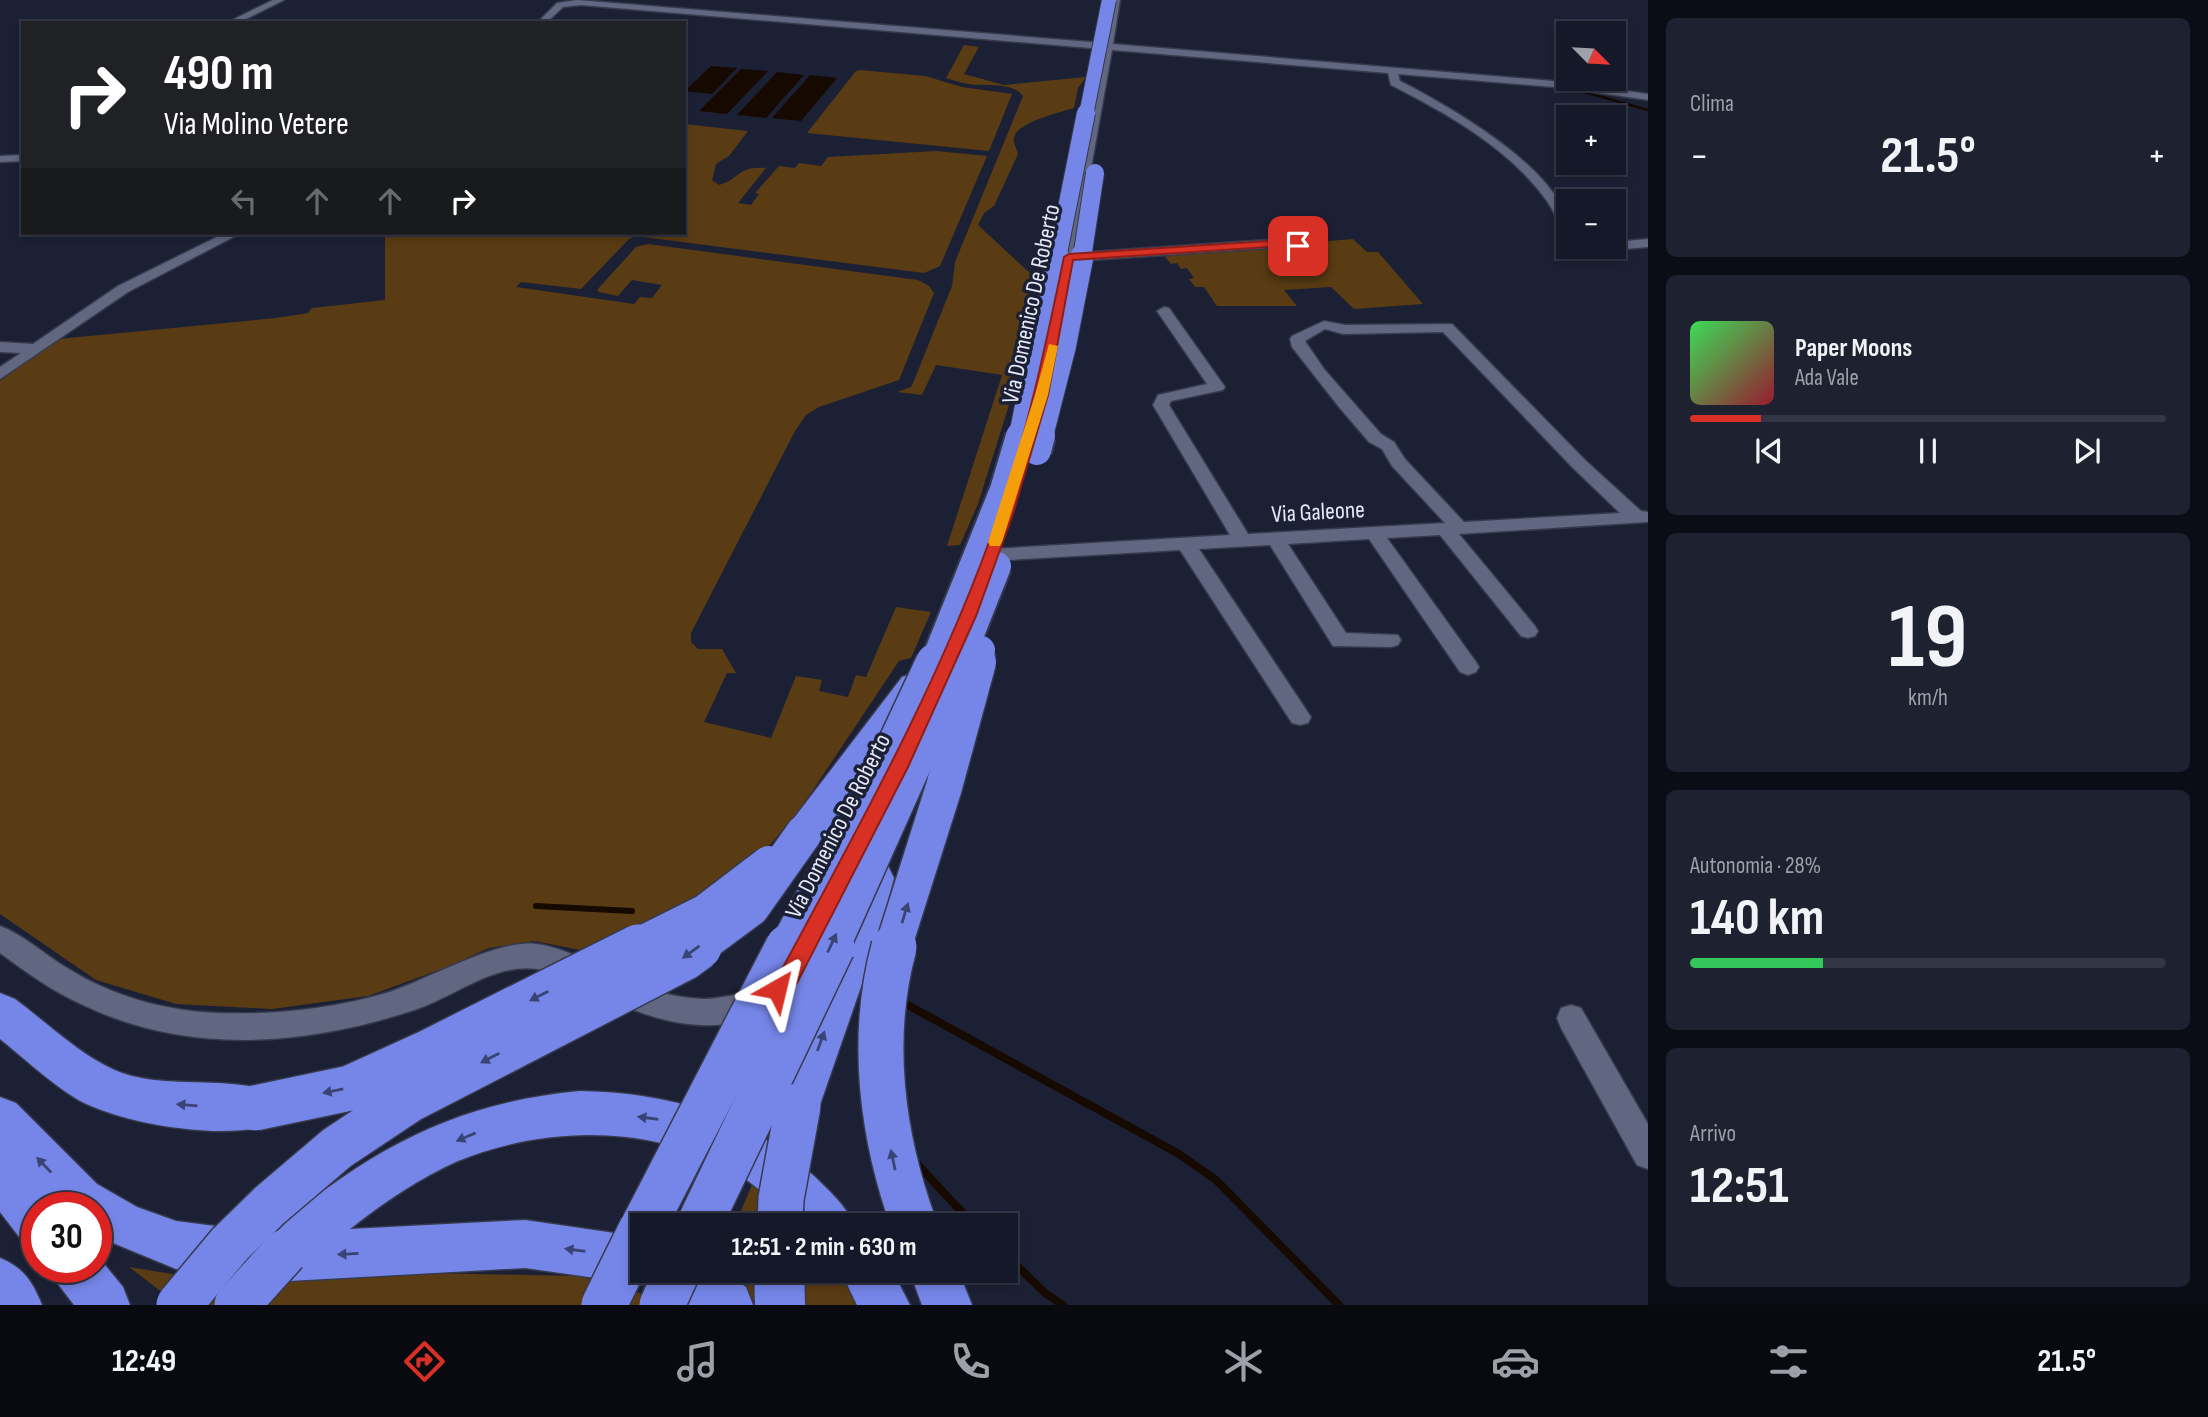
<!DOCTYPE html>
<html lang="it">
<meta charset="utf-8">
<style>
:root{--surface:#141828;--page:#1d2130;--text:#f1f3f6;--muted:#9da0a8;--line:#333745;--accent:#d93025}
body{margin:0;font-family:"Sofia Sans Condensed",sans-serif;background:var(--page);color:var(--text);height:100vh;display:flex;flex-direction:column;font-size:26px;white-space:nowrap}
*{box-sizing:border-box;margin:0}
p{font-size:23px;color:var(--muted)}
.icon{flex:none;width:38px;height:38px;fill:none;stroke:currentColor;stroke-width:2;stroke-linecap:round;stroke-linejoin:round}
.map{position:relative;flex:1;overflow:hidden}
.drawer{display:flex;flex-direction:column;gap:18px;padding:18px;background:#0b0d16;width:560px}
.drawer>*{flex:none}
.banner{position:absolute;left:21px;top:21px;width:665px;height:214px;border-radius:0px;box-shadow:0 4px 10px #0003,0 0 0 2px var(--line);background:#202124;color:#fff;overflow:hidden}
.needle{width:46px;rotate:114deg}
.fabs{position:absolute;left:1556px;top:21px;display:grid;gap:14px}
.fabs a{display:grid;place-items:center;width:70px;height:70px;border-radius:0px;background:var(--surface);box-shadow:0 4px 10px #0003,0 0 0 2px var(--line);font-size:35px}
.speed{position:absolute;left:21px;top:1192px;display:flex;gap:14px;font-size:35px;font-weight:700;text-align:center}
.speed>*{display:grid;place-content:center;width:91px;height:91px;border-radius:50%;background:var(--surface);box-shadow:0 4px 10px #0003,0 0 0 2px var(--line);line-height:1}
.speed .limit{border:10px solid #d22;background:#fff;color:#111}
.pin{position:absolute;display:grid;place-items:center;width:60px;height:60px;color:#fff;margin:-30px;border-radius:14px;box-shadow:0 4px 10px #0006}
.me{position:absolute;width:77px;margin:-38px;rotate:37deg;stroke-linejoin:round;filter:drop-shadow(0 0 5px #0008)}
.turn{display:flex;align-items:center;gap:24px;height:147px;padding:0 28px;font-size:32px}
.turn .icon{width:91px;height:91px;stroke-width:2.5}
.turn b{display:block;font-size:49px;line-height:60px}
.lanes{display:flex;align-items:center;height:66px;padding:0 28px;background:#0003;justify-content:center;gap:35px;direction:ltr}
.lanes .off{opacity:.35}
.big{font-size:52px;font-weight:700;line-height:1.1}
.drawer .card{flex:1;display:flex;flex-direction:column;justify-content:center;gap:10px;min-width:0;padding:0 24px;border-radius:10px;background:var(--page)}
.drawer .dial{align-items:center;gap:0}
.dial b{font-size:91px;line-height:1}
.song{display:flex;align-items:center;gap:21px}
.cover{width:84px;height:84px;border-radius:10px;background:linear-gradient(135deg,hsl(130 70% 55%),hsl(350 70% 35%))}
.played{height:7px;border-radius:4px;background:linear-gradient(90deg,var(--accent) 15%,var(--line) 15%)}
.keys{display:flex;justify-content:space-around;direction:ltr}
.heat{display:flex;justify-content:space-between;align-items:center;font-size:38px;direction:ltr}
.charge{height:10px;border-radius:5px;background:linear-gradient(90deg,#34c759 28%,var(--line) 0)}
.trip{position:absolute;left:630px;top:1213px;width:388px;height:70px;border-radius:0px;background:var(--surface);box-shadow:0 4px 10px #0003,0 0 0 2px var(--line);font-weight:700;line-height:70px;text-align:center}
.dock{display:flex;height:112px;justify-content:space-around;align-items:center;background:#080a10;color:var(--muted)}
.dock .icon{width:49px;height:49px}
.dock .active{color:var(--accent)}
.dock b{font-size:32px;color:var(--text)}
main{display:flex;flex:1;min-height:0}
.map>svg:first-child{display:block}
.green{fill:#593c13}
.water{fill:#150900}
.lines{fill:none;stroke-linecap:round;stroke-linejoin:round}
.stream-far2{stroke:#150900;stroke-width:2.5}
.stream-far1{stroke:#150900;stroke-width:6}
.stream{stroke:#150900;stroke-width:8}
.minor-casing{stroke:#373a4c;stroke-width:3}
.highway-casing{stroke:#373a4c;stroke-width:3}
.minor{fill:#616781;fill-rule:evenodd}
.highway{fill:#7586e8;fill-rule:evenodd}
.highway-bridge-far5-casing{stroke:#373a4c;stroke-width:16;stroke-linecap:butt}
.highway-bridge-far4-casing{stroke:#373a4c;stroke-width:20;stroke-linecap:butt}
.highway-bridge-far3-casing{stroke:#373a4c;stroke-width:25;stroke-linecap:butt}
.highway-bridge-far2-casing{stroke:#373a4c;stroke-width:32;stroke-linecap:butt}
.highway-bridge-far1-casing{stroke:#373a4c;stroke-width:39;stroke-linecap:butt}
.highway-bridge-casing{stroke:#373a4c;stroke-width:48;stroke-linecap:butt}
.highway-bridge-far5{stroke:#7586e8;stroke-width:14}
.highway-bridge-far4{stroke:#7586e8;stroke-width:18}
.highway-bridge-far3{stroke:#7586e8;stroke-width:23}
.highway-bridge-far2{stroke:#7586e8;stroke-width:28}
.highway-bridge-far1{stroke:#7586e8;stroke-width:36}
.highway-bridge{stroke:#7586e8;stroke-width:45}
.oneway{fill:#3a4474}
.route{fill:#d93025;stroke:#8d1f18;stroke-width:2}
.slow{fill:#f59e0b}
.labels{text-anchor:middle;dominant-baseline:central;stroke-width:7;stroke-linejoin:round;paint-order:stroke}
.street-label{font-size:24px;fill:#e5e9f8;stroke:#1b2035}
</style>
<main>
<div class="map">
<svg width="1648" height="1305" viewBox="0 0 1648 1305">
<rect width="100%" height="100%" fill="#1b2035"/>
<!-- green -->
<g class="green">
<path d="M 964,45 L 979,47 L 964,74 L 1004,85 L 1086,77 L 1078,88 L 1074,108 C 1061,112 1015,123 1014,138 C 1013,142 1017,150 1018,154 L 994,206 L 984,213 L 978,225 L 1033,276 L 1029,317 L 1035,322 L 978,504 L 960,545 L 947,546 L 1002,375 L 936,365 L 922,395 L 897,392 L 911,387 L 913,383 L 952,286 L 955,262 L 1023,96 C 1012,81 985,87 969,84 C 961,83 954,80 946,78 Z"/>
<path d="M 860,70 L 925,76 L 962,87 L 1012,94 L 989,151 L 807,133 L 856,71 Z"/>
<path d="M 684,124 L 748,131 L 729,156 L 716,164 L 712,180 L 719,185 C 741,179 736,166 766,168 L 738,203 L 751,205 L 759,194 L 755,193 L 779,166 L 795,168 L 799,163 L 821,166 L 828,157 L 936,151 L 987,156 L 940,266 L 924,273 L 635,236 L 629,239 L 581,289 L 521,282 L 516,287 L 634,304 L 640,297 L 652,298 L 662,285 L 632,280 L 618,296 L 599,292 L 597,290 L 636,247 L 648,244 L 918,280 L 929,286 L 934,293 L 899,380 L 819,407 L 806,415 L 795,431 L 691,633 L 691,642 L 698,649 L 722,649 L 736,673 L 727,673 L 704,722 L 771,738 L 796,676 L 822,680 L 819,691 L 848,697 L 856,675 L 866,677 L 896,607 L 931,612 L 911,658 L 899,661 L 797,814 L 761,855 L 699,901 L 591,952 L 534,941 L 489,948 L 447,967 L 368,996 L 272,1009 L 176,1004 L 96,980 L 0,914 L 0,381 L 58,339 L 276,318 L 308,313 L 312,308 L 385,300 L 385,233 L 684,233 Z"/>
<path d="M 1353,239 L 1367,252 L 1378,252 L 1423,304 L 1354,309 L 1331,287 L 1284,290 L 1297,306 L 1217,306 L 1204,287 L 1195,287 L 1189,279 L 1194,278 L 1187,268 L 1181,269 L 1177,263 L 1171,264 L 1163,254 L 1288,246 L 1311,250 L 1303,243 Z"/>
<path d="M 754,1180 L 801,1225 L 735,1225 Z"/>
<path d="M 129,1267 L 222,1282 L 284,1283 L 373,1272 L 579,1276 L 682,1305 L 179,1305 Z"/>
<path d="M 715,1270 L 844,1271 L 865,1305 L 699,1305 Z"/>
</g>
<!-- water -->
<g class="water">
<path d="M 711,66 L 737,68 L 712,94 L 685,91 Z"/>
<path d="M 741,69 L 768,71 L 727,114 L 699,111 Z"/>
<path d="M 777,72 L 804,75 L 766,118 L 737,115 Z"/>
<path d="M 810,75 L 837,78 L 801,121 L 772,118 Z"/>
</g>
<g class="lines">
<!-- stream-far2 -->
<path class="stream-far2" d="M 1567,87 L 1648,110"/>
<!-- stream-far1 -->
<path class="stream-far1" d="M 536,906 L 632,911"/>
<!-- stream -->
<g class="stream">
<path d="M 906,1004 L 1179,1154 L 1216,1180 L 1339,1305"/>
<path d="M 917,1164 L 974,1225"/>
<path d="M 1006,1255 L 1045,1293 L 1063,1305"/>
</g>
<defs>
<g id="minor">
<path d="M 273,0 L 284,0 L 238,23 L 226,23 Z"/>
<path d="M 577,0 L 1103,43 L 1112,0 L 1120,0 L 1113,44 L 1565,82 L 1648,94 L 1648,100 L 1565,88 L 1398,74 L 1400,81 C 1447,105 1568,173 1568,231 L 1563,230 C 1558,221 1553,210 1547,201 C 1510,149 1448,114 1391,85 L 1388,73 L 1112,50 L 1076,253 L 1283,239 L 1313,250 L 1306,254 L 1282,247 L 1075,261 L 1055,373 L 1047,378 L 1039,373 L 1102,49 L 581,5 L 563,7 L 546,23 L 537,23 L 557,3 Z"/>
<path d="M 23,155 L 23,161 L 0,162 L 0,156 Z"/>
<path d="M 225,233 L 241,233 L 128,292 L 0,379 L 0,367 L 21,353 L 0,352 L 0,342 L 33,344 L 118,286 Z"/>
<path d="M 1648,239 L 1648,247 L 1614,250 L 1608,247 L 1614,247 L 1614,242 Z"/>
<path d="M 1164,307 L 1169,308 L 1225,387 L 1223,390 L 1171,401 L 1169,405 L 1248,534 L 1445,523 L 1392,466 L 1382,449 L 1369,442 L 1339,407 L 1292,347 L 1290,339 L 1292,336 L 1324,321 L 1345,325 L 1452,324 L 1585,460 L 1641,511 L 1648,512 L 1648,522 L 1459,534 L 1535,626 L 1538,631 L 1535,636 L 1528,638 L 1521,636 L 1440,535 L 1387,538 L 1476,662 L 1479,667 L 1476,672 L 1468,675 L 1460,672 L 1369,539 L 1288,544 L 1346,633 L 1398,635 L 1401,640 L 1398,645 L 1391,647 L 1333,646 L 1270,545 L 1199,549 L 1311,717 L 1308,723 L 1300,725 L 1292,723 L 1180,550 L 991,561 L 984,559 L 981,555 L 984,551 L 991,549 L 1230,535 L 1153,405 L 1158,395 L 1207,384 L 1157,311 ZM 1325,329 L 1343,334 L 1443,332 L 1573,468 L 1620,513 L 1464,522 L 1405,459 L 1394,442 L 1381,434 L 1324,369 L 1305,341 Z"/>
<path d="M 0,926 C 24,935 45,955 67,968 C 112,996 165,1011 218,1013 C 274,1015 332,1009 386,993 C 428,980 495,939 536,944 C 555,946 574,955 592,962 L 596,971 L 592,980 L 582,984 C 567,978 552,971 537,969 C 494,963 455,996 417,1009 C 307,1046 188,1056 81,1004 C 52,991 26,972 0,953 Z"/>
<path d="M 623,979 C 650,990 675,998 704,999 C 724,999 747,989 765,996 L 769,1005 L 765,1014 C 713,1035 662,1024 613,1001 L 609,992 L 613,983 Z"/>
<path d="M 1571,1005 L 1581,1008 L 1648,1124 L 1648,1169 L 1637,1165 L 1561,1028 L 1557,1018 L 1561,1008 Z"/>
</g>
<g id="highway">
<path d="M 913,673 L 924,677 L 929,685 L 924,693 L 817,844 L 804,848 L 791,844 L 786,833 L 791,822 L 902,677 Z"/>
<path d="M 875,862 L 888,866 L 894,878 L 879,935 L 814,1122 L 798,1128 L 782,1122 L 776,1106 L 862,866 Z"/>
<path d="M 0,993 L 15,999 C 49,1024 91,1066 132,1076 C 175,1087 234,1077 271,1092 L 277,1108 L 271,1124 C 227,1142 112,1123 72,1096 C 47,1080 24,1058 0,1039 Z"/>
<path d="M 580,1091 C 670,1093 746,1114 814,1176 C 830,1192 845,1204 854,1225 L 796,1225 C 777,1205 756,1184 731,1170 C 649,1124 544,1126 458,1161 C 419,1178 383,1203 350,1229 L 525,1220 L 642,1237 L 642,1270 L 719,1270 L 746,1287 L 753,1305 L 683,1305 L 645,1285 L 525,1268 L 271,1282 L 176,1269 L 96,1236 L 96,1208 L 37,1208 L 37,1245 L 20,1238 L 0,1212 L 0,1097 L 16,1103 L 97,1184 L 137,1207 L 176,1221 L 269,1233 C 368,1152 450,1103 580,1091 Z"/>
<path d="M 96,1254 L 123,1287 L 130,1305 L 74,1305 L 58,1284 L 50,1267 L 96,1267 Z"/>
<path d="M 0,1258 C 24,1268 32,1281 42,1305 L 0,1305 Z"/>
<path d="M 754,1270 L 804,1270 L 805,1305 L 755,1305 Z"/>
<path d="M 840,1270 L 892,1270 L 910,1305 L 857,1305 Z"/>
<path d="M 909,1270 L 958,1270 L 972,1305 L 922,1305 Z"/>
</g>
</defs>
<!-- minor casing -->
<use href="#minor" class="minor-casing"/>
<!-- highway casing -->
<use href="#highway" class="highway-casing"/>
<!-- minor -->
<use href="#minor" class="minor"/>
<!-- highway -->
<use href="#highway" class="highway"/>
<defs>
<path id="highway-bridge-far5" d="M 1086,115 L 1109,0"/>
<g id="highway-bridge-far4">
<path d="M 1057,258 L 1086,113"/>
<path d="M 1082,258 L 1095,173"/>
</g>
<g id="highway-bridge-far3">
<path d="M 1020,438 L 1057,256"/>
<path d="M 1041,438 L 1064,348 L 1082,256"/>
</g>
<g id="highway-bridge-far2">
<path d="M 1037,451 L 1041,436"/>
<path d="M 934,664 L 1004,490 L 1020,436"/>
<path d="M 958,664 L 997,566"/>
<path d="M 978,664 L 981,650"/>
</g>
<g id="highway-bridge-far1">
<path d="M 634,948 L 706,912 L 769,864"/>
<path d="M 697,948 L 751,908 L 804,833"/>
<path d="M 787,948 L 891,754 L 934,662"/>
<path d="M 831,948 L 959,662"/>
<path d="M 893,948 L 944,787 L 978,662"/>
</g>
<g id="highway-bridge">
<path d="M 894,947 C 869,1039 882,1137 914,1225"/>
<path d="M 255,1108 L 350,1088 L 427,1053 L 638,947"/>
<path d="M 644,1225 L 788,947"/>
<path d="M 699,1225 L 832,947"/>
<path d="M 780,1225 L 781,1199 L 798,1106"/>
<path d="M 179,1305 L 230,1244 L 270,1205 L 337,1148 L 409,1100 L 684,958 L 699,947"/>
<path d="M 237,1305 L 285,1252"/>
<path d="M 604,1305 L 642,1228"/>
<path d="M 662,1305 L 678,1270"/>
</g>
</defs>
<!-- highway-bridge-far5 casing -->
<use href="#highway-bridge-far5" class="highway-bridge-far5-casing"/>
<!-- highway-bridge-far4 casing -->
<use href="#highway-bridge-far4" class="highway-bridge-far4-casing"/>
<!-- highway-bridge-far3 casing -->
<use href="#highway-bridge-far3" class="highway-bridge-far3-casing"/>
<!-- highway-bridge-far2 casing -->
<use href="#highway-bridge-far2" class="highway-bridge-far2-casing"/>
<!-- highway-bridge-far1 casing -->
<use href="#highway-bridge-far1" class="highway-bridge-far1-casing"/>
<!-- highway-bridge casing -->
<use href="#highway-bridge" class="highway-bridge-casing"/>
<!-- highway-bridge-far5 -->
<use href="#highway-bridge-far5" class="highway-bridge-far5"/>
<!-- highway-bridge-far4 -->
<use href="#highway-bridge-far4" class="highway-bridge-far4"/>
<!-- highway-bridge-far3 -->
<use href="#highway-bridge-far3" class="highway-bridge-far3"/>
<!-- highway-bridge-far2 -->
<use href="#highway-bridge-far2" class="highway-bridge-far2"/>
<!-- highway-bridge-far1 -->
<use href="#highway-bridge-far1" class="highway-bridge-far1"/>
<!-- highway-bridge -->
<use href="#highway-bridge" class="highway-bridge"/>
</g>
<!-- one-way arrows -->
<defs><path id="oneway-solid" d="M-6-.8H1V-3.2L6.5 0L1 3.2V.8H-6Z" transform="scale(1.75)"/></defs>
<g class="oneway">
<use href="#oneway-solid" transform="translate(905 913) rotate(-73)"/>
<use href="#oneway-solid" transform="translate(832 943) rotate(-65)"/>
<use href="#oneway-solid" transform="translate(691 952) rotate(144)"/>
<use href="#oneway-solid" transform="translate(539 996) rotate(153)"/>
<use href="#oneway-solid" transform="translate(821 1041) rotate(-70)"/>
<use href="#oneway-solid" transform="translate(490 1058) rotate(153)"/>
<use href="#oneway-solid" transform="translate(333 1091) rotate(168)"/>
<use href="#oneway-solid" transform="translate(187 1105) rotate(-175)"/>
<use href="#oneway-solid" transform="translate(648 1118) rotate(-172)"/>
<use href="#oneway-solid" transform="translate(466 1137) rotate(157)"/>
<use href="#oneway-solid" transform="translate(893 1160) rotate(-102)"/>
<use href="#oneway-solid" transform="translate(44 1165) rotate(-134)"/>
<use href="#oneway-solid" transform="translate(575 1250) rotate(-172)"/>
<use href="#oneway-solid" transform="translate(348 1254) rotate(177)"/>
</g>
<!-- route -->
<path class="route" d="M 1283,240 L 1303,246 L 1298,249 L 1283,246 L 1073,260 L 1048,395 L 1013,514 L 976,616 L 908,767 L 797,983 L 784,996 L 777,999 L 769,996 L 766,989 L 782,969 C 862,821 944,674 999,514 C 1028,430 1046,344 1064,257 L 1069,254 Z"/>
<!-- slow -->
<path class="slow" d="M 1049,344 L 1058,346 L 1048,395 L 1002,542 L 1000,546 L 990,546 L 988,542 L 1035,395 Z"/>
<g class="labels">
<!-- street labels -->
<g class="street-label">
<text transform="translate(1031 304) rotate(-78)">Via Domenico De Roberto</text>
<text transform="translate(1318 512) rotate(-3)">Via Galeone</text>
<text transform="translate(838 826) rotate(-63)">Via Domenico De Roberto</text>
</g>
</g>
</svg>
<div class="fabs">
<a><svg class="needle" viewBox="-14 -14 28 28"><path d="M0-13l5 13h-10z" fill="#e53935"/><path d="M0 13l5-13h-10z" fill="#9da0a8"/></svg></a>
<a>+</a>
<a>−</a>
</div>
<div class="speed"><div class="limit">30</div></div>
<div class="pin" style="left:1298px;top:246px;background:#d93025"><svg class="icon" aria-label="arrive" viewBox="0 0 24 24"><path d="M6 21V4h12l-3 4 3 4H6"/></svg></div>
<svg class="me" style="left:777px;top:989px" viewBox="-20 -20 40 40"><path d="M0-17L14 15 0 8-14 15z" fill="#d93025" stroke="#fff" stroke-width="4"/></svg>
<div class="trip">12:51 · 2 min · 630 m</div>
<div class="banner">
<div class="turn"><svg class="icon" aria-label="right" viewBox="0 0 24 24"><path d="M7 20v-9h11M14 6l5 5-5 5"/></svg><div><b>490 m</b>Via Molino Vetere</div></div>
<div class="lanes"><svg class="icon off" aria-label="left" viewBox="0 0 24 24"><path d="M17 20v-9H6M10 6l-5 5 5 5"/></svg><svg class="icon off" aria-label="ahead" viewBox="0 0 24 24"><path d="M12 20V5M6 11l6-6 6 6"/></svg><svg class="icon off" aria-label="ahead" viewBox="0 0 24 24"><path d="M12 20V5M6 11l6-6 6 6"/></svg><svg class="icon" aria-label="right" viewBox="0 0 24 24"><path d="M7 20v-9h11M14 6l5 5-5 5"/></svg></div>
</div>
</div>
<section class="drawer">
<div class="card"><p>Clima</p>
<div class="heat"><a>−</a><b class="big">21.5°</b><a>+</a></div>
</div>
<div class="card">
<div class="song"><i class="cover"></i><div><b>Paper Moons</b><p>Ada Vale</p></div></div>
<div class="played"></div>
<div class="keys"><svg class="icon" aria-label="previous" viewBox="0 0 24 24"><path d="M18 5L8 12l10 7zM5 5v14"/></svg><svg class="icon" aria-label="pause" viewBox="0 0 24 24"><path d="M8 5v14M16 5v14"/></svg><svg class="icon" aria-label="next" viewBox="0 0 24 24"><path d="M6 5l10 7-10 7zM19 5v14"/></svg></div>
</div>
<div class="card dial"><b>19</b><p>km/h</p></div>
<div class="card"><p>Autonomia · 28%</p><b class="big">140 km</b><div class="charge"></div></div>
<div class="card"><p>Arrivo</p><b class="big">12:51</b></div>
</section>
</main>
<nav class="dock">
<b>12:49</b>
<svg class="icon active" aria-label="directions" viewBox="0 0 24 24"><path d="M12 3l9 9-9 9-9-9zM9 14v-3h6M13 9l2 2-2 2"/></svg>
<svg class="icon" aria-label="music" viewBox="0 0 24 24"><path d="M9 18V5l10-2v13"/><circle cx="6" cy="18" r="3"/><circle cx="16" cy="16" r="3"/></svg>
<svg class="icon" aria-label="phone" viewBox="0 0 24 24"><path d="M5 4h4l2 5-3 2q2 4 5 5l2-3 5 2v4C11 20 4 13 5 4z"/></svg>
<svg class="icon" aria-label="climate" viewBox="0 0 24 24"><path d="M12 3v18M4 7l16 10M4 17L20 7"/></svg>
<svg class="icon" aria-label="car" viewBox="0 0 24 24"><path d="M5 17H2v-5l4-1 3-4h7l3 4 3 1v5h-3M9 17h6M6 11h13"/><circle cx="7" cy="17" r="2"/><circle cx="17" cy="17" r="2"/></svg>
<svg class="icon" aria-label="filters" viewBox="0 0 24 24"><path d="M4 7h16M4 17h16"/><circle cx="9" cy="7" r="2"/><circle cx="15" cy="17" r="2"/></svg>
<b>21.5°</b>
</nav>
